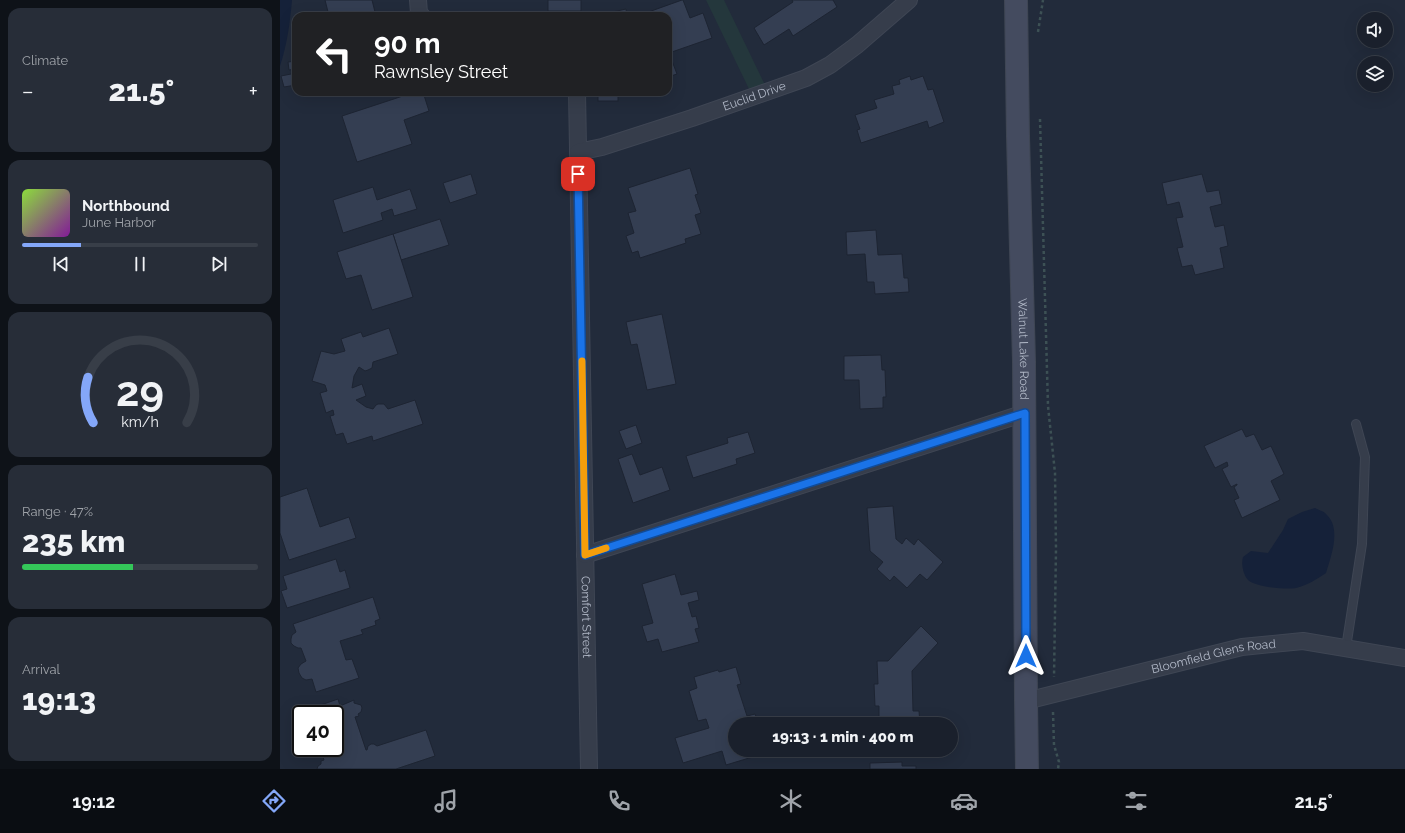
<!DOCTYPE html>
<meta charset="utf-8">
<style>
:root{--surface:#1a202c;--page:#272d38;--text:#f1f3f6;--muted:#9fa3a9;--line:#383e48;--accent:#84a7f9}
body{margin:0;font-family:Raleway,sans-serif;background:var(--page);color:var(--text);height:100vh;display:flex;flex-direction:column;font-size:15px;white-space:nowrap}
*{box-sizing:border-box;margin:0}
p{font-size:13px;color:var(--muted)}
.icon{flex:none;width:22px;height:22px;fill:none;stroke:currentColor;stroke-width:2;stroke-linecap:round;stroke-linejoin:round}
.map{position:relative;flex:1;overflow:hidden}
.details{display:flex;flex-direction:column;gap:8px;padding:8px;background:#0e1218;width:280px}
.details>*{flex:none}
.hud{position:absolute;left:12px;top:12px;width:380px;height:84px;border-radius:12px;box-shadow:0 4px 16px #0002,0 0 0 1px var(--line);background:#202124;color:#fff;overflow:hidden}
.tools{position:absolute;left:1077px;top:12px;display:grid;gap:8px}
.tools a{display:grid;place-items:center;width:36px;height:36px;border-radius:50%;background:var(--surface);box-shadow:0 4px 16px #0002,0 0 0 1px var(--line);font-size:20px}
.speed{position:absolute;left:12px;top:705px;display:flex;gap:8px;font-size:20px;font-weight:700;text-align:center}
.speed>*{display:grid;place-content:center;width:52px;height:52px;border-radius:50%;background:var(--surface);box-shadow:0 4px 16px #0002,0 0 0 1px var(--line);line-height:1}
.speed .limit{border:2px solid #111;border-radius:6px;background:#fff;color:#111}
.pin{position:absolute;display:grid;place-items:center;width:34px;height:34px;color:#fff;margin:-17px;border-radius:8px;box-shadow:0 2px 6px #0006}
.me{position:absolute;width:44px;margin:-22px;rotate:0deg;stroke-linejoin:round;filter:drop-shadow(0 0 3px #0008)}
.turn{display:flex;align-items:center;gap:14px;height:84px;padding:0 16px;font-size:18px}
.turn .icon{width:52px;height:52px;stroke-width:2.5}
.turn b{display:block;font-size:28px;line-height:34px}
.big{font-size:30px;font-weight:800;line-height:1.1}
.details .tile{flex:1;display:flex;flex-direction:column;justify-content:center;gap:6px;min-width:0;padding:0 14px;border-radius:12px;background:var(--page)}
.details .dial{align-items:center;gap:0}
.dial svg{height:104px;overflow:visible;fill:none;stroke:var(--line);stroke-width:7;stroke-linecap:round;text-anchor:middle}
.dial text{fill:var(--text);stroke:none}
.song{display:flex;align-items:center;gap:12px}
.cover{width:48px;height:48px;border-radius:6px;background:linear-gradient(135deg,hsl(90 70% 55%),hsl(290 70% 35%))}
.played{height:4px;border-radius:2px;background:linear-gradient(90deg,var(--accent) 25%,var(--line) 25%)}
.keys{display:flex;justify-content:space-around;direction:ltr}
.heat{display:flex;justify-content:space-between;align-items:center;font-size:22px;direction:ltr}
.charge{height:6px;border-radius:3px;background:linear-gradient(90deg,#34c759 47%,var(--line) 0)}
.trip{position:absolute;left:448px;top:717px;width:230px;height:40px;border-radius:20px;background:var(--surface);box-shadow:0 4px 16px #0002,0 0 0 1px var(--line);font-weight:800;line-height:40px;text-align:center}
.menu{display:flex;height:64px;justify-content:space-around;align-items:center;background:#0a0d12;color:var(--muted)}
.menu .icon{width:28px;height:28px}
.menu .selected{color:var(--accent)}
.menu b{font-size:18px;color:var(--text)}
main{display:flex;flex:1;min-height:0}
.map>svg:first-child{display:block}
.green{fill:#24373c}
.water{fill:#152139}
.building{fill:#343e52;stroke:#1d2432}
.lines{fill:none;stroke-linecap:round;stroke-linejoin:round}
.lane-casing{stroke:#3f4654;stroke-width:10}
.street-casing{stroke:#3f4654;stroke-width:18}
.secondary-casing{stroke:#3f4654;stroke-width:24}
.path{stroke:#3d5155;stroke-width:2.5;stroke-dasharray:3 3;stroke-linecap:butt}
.lane{stroke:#363d4b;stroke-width:8}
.street{stroke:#363d4b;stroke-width:16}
.secondary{stroke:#444b5f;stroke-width:22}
.route-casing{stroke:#114b97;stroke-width:10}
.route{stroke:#1a73e8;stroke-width:7}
.slow{stroke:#f59e0b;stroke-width:7}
.labels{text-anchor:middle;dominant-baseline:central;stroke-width:4;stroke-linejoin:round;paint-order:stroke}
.street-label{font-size:12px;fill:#b1b8c7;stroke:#1b2230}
</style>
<main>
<section class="details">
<div class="tile"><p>Climate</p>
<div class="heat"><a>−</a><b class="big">21.5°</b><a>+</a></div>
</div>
<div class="tile">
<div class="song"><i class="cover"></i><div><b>Northbound</b><p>June Harbor</p></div></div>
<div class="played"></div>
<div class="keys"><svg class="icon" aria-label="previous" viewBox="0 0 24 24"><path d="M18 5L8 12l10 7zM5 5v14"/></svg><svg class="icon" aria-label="pause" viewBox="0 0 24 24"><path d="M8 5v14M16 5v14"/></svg><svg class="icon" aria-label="next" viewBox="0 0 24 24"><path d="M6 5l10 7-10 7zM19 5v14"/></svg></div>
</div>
<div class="tile dial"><svg viewBox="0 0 100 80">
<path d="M14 69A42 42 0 1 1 86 69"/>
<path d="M14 69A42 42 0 0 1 10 34" stroke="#84a7f9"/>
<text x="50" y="56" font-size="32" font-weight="700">29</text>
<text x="50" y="72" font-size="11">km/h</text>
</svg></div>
<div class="tile"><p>Range · 47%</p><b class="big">235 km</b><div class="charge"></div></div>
<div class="tile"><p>Arrival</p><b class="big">19:13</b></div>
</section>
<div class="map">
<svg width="1125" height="769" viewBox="0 0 1125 769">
<rect width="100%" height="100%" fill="#222b3b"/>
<!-- green -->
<path class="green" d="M 426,0 L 444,0 L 485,85 L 470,91 Z"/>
<!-- water -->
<g class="water">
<path d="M 0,0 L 12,0 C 10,23 7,45 0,66 Z"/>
<path d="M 1035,508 C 1038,510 1044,511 1046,514 C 1062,528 1051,556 1046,573 C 1037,579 1028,585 1016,588 C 1007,590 975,587 968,580 C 963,574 961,564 963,557 L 971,551 L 988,553 L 1003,530 L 1008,519 L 1022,512 Z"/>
</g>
<!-- building -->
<g class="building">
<path d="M 45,0 L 92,0 L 96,16 L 49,16 Z"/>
<rect x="268" y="0" width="33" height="11"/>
<path d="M 402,0 L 403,0 L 410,18 L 423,13 L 432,38 L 389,53 L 397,74 L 388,77 L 388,16 L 360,16 L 360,15 Z"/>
<path d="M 512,0 L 553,0 L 557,7 L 513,36 L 509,29 L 484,45 L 474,28 L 513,2 Z"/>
<path d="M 346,9 L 347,16 L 319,16 L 319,15 Z"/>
<path d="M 16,61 L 16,69 L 9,70 L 8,62 Z"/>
<path d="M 16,73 L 16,85 L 4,87 L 1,76 Z"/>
<path d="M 630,76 L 631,80 L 643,76 L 648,90 L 653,89 L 664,122 L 649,128 L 647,121 L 581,143 L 577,130 L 580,129 L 575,115 L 597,108 L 594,100 L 614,94 L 612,86 L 620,84 L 619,80 Z"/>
<path d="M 135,92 L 143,92 L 149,111 L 124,120 L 132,144 L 77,162 L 62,116 Z"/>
<rect x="318" y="92" width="20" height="9"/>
<path d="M 410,168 L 418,194 L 415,195 L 421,213 L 415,215 L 421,234 L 405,239 L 406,243 L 360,258 L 358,251 L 352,253 L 346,236 L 354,233 L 348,213 L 356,211 L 348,188 Z"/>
<path d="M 191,174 L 197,194 L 170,203 L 163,183 Z"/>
<path d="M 922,174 L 927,192 L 939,190 L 942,204 L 930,207 L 935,227 L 944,225 L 948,246 L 940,248 L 944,268 L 915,275 L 912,265 L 902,267 L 897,248 L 903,247 L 896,218 L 903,217 L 899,202 L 887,205 L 882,183 Z"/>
<path d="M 93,187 L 97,200 L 130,189 L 137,209 L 114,216 L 112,209 L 101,213 L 103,220 L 63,233 L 53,200 Z"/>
<path d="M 160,219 L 169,245 L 121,260 L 113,234 Z"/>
<path d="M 596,230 L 598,255 L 622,254 L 624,278 L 628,278 L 629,292 L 595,294 L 594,282 L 587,282 L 585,254 L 567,255 L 566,232 Z"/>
<path d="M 113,234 L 133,297 L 92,310 L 81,275 L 66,279 L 57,252 Z"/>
<path d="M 382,314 L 396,384 L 367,390 L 357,344 L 351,345 L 346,322 Z"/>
<path d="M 109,328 L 118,354 L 93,362 L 92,368 L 88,370 L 85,371 L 79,367 L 74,376 L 72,388 L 82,384 L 86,396 L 76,400 L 86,407 L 93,409 L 96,405 L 98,404 L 104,404 L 108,409 L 135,400 L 143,424 L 93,441 L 92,436 L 67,444 L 63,433 L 56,435 L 50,416 L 54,415 L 53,410 L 46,413 L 40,393 L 47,391 L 45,385 L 32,381 L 41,351 L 54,354 L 65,351 L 61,339 L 81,332 L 83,337 Z"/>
<path d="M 601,355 L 602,370 L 605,370 L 606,397 L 603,397 L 603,408 L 580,409 L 579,380 L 564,380 L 564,356 Z"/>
<path d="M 356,425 L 362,443 L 346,449 L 339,431 Z"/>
<path d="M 962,429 L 966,437 L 974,434 L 982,450 L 991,446 L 1004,474 L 991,481 L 1000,500 L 962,518 L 954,500 L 959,498 L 954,487 L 957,485 L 957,484 L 951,487 L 942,469 L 948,466 L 947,462 L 935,468 L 924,446 Z"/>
<path d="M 468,432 L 475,453 L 456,459 L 457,464 L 413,478 L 406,456 L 448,443 L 447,438 Z"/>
<path d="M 352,454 L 360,475 L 382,467 L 390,490 L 353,503 L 338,459 Z"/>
<path d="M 27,488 L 40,527 L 69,517 L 76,538 L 9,560 L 0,533 L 0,497 Z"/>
<path d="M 613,506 L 616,539 L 622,544 L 626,538 L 634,545 L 638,539 L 663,562 L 647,580 L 640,574 L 627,588 L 614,576 L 610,581 L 597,569 L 603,562 L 590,551 L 587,508 Z"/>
<path d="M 56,559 L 60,572 L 65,570 L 70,588 L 7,608 L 1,591 L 7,589 L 3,576 Z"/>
<path d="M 395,574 L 401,595 L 417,591 L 419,600 L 408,603 L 412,617 L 416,616 L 419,628 L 415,629 L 419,642 L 382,652 L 378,639 L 367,642 L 362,626 L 373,623 L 362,584 Z"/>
<path d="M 93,597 L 100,619 L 95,621 L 96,625 L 81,630 L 83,634 L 60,641 L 66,660 L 72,659 L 79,678 L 36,692 L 32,679 L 26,680 L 22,678 L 19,673 L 18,668 L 21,664 L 26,661 L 21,648 L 18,648 L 14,646 L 11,643 L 11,639 L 12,635 L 16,632 L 13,624 Z"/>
<path d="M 641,626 L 658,643 L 632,671 L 633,711 L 639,711 L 640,724 L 599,724 L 599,706 L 595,706 L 594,684 L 598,684 L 597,661 L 608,661 Z"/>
<path d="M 456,667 L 461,684 L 457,685 L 467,716 L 475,714 L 479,724 L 455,724 L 455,750 L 477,750 L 479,755 L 446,765 L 442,751 L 403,763 L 395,738 L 429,728 L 426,719 L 418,721 L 409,691 L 417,688 L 414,677 L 438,670 L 439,672 Z"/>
<path d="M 58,699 L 60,706 L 74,700 L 74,703 L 81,705 L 82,708 L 81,712 L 78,714 L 79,716 L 75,717 L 86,750 L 87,750 L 88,746 L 91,744 L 94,744 L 97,746 L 146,730 L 155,756 L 116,769 L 37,769 L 38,766 L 41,764 L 41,761 L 44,760 L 40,748 L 55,748 L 55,714 L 34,714 L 32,708 Z"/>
<path d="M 622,762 L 622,766 L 636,766 L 636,769 L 590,769 L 590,763 Z"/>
</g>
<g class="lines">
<defs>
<path id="lane" d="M 1066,648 L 1082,544 L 1085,457 L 1076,424"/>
<g id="street">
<path d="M 138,0 L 139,13 L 142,16"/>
<path id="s1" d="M 297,92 L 309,769"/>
<path id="s2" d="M 298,152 L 322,147 L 412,118 L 526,78 L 550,65 L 577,45 L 629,0"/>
<path d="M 305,555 L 745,413"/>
<path id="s3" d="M 746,701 L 962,647 L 1023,641 L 1125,658"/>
</g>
<g id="secondary">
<path id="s4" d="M 736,0 L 738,136 L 744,362 L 746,701 L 747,769"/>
</g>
</defs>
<!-- lane casing -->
<use href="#lane" class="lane-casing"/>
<!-- street casing -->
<use href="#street" class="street-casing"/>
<!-- secondary casing -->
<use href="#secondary" class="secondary-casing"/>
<!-- path -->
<g class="path">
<path d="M 758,32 L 763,0"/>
<path d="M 760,119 L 768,406 L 775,473 L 776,549 L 774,677"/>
<path d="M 773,712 L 774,745 L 779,762 L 778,769"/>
</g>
<!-- lane -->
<use href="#lane" class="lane"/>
<!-- street -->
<use href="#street" class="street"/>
<!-- secondary -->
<use href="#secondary" class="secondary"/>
</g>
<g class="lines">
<defs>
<path id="route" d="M 298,174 L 305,555 L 745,413 L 746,656"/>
</defs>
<!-- route casing -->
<use href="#route" class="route-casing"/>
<!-- route -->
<use href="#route" class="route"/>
<!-- slow -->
<path class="slow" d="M 302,361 L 305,555 L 326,548"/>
</g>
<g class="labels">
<!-- street labels -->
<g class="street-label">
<text stroke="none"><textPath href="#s2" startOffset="185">Euclid Drive</textPath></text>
<text stroke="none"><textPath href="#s4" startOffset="349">Walnut Lake Road</textPath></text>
<text stroke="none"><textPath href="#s1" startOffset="525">Comfort Street</textPath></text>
<text stroke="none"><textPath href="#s3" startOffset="193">Bloomfield Glens Road</textPath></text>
</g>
</g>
</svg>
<div class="tools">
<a><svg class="icon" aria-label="sound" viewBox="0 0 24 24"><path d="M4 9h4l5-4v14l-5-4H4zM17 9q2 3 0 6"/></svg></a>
<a><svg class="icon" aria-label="layers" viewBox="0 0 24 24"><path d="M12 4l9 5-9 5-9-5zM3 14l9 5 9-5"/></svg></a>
</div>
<div class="speed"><div class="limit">40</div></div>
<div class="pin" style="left:298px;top:174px;background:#d93025"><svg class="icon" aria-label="arrive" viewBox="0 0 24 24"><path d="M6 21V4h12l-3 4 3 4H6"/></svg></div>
<svg class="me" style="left:746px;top:656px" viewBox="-20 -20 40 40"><path d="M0-17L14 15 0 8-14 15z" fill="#1a73e8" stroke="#fff" stroke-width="4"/></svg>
<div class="trip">19:13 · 1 min · 400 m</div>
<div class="hud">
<div class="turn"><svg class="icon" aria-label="left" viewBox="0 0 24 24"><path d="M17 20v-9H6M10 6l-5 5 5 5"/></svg><div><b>90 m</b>Rawnsley Street</div></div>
</div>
</div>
</main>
<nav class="menu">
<b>19:12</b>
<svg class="icon selected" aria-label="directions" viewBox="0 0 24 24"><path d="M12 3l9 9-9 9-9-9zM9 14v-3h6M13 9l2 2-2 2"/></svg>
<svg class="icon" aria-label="music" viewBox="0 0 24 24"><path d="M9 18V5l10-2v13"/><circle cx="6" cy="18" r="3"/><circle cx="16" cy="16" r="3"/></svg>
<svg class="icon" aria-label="phone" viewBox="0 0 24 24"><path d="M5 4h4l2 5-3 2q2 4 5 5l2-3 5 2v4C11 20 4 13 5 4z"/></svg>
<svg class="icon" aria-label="climate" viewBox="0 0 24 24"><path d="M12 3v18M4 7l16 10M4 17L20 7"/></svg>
<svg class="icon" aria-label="car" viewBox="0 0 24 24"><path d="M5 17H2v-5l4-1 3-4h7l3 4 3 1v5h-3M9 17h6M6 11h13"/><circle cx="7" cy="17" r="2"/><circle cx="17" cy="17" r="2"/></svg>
<svg class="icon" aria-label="filters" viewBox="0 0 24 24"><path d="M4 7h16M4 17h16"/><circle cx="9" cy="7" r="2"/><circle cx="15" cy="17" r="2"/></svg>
<b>21.5°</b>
</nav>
